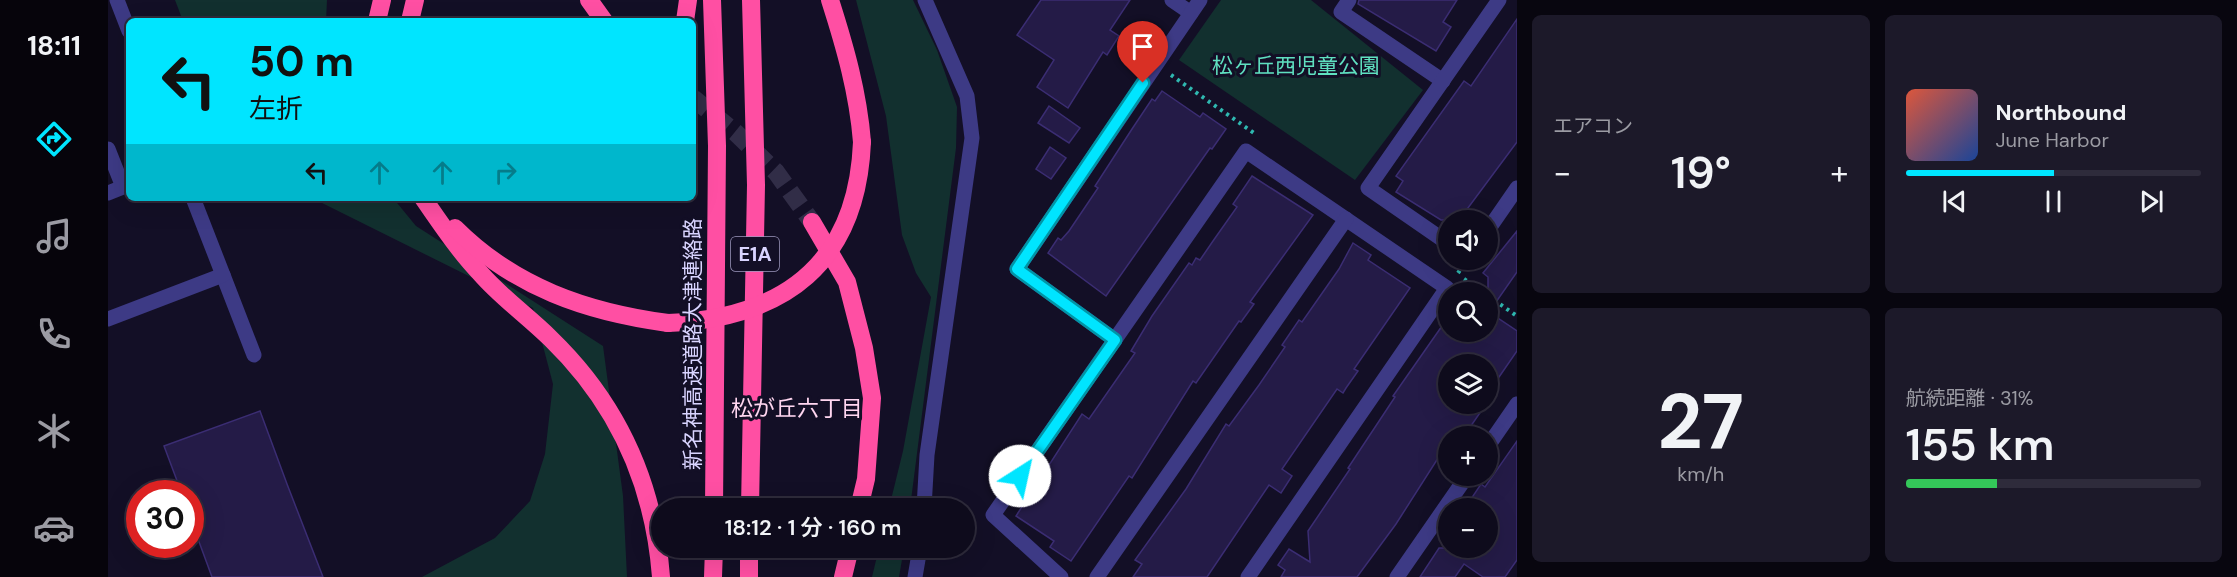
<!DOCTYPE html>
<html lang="ja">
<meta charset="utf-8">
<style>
:root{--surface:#0e0b1c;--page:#1c1929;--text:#f1f3f6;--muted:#9b9ba3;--line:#2e2b3b;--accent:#00e5ff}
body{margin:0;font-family:"DM Sans","Noto Sans JP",sans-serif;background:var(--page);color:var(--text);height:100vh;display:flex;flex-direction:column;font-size:22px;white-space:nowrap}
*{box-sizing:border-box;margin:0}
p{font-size:20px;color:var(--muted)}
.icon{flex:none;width:33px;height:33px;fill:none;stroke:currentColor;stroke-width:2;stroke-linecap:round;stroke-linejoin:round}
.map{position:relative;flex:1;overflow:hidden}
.drawer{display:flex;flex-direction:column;gap:15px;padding:15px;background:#08060f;width:720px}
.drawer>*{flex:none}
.hud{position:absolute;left:18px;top:18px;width:570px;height:183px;border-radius:9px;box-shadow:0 6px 24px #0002,0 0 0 2px var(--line);background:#00e5ff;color:#111;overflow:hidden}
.tools{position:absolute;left:1330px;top:210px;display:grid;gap:12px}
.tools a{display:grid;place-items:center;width:60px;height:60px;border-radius:50%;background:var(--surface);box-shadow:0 6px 24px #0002,0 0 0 2px var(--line);font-size:30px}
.speed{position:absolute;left:18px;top:480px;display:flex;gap:12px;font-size:30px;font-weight:700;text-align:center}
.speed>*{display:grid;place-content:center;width:78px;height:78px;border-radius:50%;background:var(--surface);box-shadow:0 6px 24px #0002,0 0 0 2px var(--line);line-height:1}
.speed .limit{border:9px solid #d22;background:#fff;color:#111}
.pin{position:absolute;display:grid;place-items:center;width:51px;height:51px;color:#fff;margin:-62px -26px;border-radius:50% 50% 50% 0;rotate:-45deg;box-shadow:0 0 6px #0007}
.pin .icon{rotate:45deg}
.me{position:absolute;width:66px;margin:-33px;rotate:35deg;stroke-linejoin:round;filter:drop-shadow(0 0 4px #0008)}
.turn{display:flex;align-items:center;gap:21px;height:126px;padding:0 24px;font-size:27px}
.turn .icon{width:78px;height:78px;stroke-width:2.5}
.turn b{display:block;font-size:42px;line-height:51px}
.lanes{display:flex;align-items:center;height:57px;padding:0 24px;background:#0003;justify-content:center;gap:30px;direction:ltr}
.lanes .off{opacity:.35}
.big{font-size:45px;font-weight:600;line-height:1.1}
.drawer .card{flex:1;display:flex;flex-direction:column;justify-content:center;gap:9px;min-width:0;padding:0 21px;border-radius:9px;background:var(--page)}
.drawer .dial{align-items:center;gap:0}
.dial b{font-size:78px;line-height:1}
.song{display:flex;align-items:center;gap:18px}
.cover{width:72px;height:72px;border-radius:9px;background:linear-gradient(135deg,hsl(10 70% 55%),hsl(220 70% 35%))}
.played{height:6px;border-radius:3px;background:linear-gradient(90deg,var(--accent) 50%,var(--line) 50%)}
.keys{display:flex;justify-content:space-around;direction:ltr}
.heat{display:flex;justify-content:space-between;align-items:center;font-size:33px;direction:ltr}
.charge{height:9px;border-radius:4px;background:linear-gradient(90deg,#34c759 31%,var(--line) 0)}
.drawer .tiles{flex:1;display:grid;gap:15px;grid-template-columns:repeat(2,1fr)}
.trip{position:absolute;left:543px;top:498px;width:324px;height:60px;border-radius:30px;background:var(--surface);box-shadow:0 6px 24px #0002,0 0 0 2px var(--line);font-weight:600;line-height:60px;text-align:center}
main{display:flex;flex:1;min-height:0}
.menu{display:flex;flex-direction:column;width:108px;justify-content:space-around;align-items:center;background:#06040b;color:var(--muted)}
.menu .icon{width:42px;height:42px}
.menu .selected{color:var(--accent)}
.menu b{font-size:27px;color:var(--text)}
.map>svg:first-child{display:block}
.green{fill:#12302f}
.building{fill:#241b47;stroke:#3b2d73;stroke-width:1.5}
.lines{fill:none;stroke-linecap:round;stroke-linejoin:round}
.highway-tunnel{stroke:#312d47;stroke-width:18;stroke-dasharray:18 9;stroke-linecap:butt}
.path{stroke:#2fb8b0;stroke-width:4;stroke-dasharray:3 4.5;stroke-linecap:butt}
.minor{stroke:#3d3a85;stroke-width:15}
.highway{stroke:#ff4fa3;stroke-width:18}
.highway-bridge{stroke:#ff4fa3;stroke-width:18}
.route-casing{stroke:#0095a6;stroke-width:15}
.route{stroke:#00e5ff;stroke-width:10}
.labels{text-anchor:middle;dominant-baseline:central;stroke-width:6;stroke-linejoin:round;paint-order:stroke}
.shield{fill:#130f26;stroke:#9e99be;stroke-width:1.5}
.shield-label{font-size:20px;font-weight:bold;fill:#d9d4ff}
.park-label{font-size:21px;fill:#5fe0c0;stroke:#130f26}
.street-label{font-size:21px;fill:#d9d4ff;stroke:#130f26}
.neighbourhood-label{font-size:22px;fill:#ffd6f0;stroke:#130f26}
</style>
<main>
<nav class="menu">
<b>18:11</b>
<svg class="icon selected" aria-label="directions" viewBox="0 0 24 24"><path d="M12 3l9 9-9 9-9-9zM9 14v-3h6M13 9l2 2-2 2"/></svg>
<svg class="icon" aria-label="music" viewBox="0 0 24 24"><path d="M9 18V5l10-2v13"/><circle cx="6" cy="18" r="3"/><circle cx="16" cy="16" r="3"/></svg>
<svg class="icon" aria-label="phone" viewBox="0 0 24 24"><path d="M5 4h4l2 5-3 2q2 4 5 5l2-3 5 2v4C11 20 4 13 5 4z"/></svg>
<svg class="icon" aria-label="climate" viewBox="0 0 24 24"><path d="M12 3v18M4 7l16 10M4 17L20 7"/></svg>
<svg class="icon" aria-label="car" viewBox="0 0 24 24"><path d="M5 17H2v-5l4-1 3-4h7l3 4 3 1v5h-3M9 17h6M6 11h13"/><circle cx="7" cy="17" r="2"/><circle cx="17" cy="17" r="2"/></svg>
</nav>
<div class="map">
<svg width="1409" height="577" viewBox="0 0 1409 577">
<rect width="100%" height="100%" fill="#130f26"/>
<!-- green -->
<g class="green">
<path d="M 67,0 L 219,0 L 218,21 L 75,21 Z"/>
<path d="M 748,0 L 805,0 L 829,50 L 849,107 L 848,148 L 802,508 L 781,508 L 795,451 L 823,297 L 808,273 L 794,235 L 778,116 Z"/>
<path d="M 1113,0 L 1203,0 L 1315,90 L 1247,180 L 1071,60 Z"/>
<path d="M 204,198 L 285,198 L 308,226 L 495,346 L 515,496 L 519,577 L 314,577 L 387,538 L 422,501 L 437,454 L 445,384 L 425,308 Z"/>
<path d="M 771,548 L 796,548 L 791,577 L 764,577 Z"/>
</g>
<!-- building -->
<g class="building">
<path d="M 933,0 L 1022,0 L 1002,30 L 1011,36 L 999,55 L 995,52 L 960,108 L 929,87 L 946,60 L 909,35 Z"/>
<path d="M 1251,0 L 1349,0 L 1335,22 L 1343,27 L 1328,51 L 1250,4 Z"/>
<path d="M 1409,19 L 1409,142 L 1351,220 L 1333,220 L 1288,192 L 1295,181 L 1288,176 L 1356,81 L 1363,86 Z"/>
<path d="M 1054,91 L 1092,117 L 1095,113 L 1118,129 L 1104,149 L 1102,148 L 998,296 L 940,253 L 950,238 L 953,240 L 961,231 L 990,188 L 987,186 L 1024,129 L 1044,99 L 1047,101 Z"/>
<path d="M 941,106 L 972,128 L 961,143 L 930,123 Z"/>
<path d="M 942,147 L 958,158 L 943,179 L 928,169 Z"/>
<path d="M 1144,176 L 1205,215 L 1142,302 L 1146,304 L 1133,322 L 1131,321 L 1088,383 L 1085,381 L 1024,478 L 1021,476 L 963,561 L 942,547 L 946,541 L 908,516 L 974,414 L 981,419 L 1027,353 L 1023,351 L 1044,316 L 1081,263 L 1084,265 L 1088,258 L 1092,260 L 1105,241 L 1129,207 L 1125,204 Z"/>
<path d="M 1409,231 L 1409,272 L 1381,312 L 1409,331 L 1409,351 L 1380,393 L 1380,364 L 1341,364 L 1341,404 L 1378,404 L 1356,436 L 1341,436 L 1341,441 L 1288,524 L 1249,577 L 1173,577 L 1177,570 L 1170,565 L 1181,549 L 1202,562 L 1200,531 L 1242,469 L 1240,468 L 1287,397 L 1285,396 L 1341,316 L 1341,332 L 1380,332 L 1380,277 L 1375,273 Z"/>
<path d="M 1245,243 L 1263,255 L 1260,260 L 1302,288 L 1246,369 L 1250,371 L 1238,388 L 1235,393 L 1229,389 L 1174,469 L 1184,476 L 1173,493 L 1161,485 L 1099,577 L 1025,577 L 1034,564 L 1027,560 L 1078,489 L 1118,424 L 1121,426 L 1151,385 L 1177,347 L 1174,345 L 1191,320 L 1194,322 L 1231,269 Z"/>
<path d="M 152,411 L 179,484 L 215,577 L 104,577 L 83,520 L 82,494 L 74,494 L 56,446 Z"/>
<path d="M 1409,441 L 1409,560 L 1397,577 L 1375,577 L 1356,564 L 1347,577 L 1312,577 L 1331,548 L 1380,548 L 1380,508 L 1357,508 L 1373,484 L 1377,487 Z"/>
</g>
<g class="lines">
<!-- highway-tunnel -->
<path class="highway-tunnel" d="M 585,98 L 628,133 L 668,172 L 704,222"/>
<!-- path -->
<g class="path">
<path d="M 1063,75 L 1146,133"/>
<path d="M 1350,273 L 1359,260"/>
<path d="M 1356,279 L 1375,292"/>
<path d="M 1380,296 L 1409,316"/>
</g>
<!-- minor -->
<g class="minor">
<path d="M 9,0 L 21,31"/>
<path d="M 1064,0 L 1083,13"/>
<path d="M 1241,0 L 1233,12 L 1335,81"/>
<path d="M 0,149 L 15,187 L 0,193"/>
<path d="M 1380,230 L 1409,188"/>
<path d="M 1341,244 L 1260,188 L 1391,0"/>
<path d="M 115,275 L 146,355"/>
<path d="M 0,319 L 115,275 L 85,198"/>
<path d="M 1007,340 L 909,269 L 1092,0"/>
<path d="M 1380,446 L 1409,404"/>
<path d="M 816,508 L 819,455 L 864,138 L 859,96 L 817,0"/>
<path d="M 807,577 L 812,548"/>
<path d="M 953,577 L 885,515 L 1138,151 L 1339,288 L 1140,577"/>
<path d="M 989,577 L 1238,219"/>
<path d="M 1289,577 L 1359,476"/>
</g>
<!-- highway -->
<g class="highway">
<path d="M 481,0 L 496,21"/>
<path d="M 604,0 L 609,146 L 606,508"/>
<path d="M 722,0 C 737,47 750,92 754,142"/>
<path d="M 269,21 L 274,0"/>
<path d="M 302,21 L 307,0"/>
<path d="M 577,21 L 580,0"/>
<path d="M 315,198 C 333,224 351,251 373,274 C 394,298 421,317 443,339 C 510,404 546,485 553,577"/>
<path d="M 704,222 L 739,282 L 756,348 L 764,398 L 758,479 L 751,508"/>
<path d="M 347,228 C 406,287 478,312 560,323"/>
<path d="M 642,508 L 648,185 L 643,0"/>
<path d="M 605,577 L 606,548"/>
<path d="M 641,577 L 641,548"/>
<path d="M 735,577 L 742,548"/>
</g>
<!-- highway-bridge -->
<path class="highway-bridge" d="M 560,323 C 677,318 749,263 754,142"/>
</g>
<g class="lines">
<defs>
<path id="route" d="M 912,476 L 1007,340 L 909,269 L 1035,83"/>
</defs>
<!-- route casing -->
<use href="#route" class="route-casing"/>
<!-- route -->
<use href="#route" class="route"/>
</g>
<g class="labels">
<!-- shield labels -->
<rect class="shield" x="623" y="237" width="48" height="34" rx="4.5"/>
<g class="shield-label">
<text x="647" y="254">E1A</text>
</g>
<!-- park labels -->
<g class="park-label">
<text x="1188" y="66">松ヶ丘西児童公園</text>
</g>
<!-- street labels -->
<g class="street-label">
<text transform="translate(585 344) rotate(-90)">新名神高速道路大津連絡路</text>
</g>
<!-- neighbourhood labels -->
<g class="neighbourhood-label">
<text x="689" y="408">松が丘六丁目</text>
</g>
</g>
</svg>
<div class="tools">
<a><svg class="icon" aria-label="sound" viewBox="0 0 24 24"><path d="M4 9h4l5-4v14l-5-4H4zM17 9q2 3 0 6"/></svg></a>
<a><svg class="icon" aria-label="search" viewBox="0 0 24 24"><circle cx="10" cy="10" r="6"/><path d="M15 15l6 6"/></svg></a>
<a><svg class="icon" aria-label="layers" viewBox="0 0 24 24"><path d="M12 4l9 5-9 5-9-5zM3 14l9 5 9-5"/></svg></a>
<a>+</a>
<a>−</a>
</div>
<div class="speed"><div class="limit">30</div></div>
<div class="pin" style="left:1035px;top:83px;background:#d93025"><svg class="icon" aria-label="arrive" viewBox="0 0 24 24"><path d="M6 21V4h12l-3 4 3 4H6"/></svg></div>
<svg class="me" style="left:912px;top:476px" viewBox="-20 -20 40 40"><circle r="19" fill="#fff"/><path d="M0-13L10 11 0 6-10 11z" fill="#00e5ff"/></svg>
<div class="trip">18:12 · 1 分 · 160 m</div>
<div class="hud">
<div class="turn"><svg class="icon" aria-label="left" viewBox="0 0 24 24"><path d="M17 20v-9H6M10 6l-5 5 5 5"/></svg><div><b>50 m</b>左折</div></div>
<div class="lanes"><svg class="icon" aria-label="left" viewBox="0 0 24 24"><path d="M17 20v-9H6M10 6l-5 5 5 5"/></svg><svg class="icon off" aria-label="ahead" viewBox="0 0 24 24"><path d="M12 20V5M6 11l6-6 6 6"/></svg><svg class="icon off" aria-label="ahead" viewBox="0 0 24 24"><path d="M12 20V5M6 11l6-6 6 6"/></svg><svg class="icon off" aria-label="right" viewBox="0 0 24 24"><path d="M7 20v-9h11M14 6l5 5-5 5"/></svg></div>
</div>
</div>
<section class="drawer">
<div class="tiles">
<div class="card"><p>エアコン</p>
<div class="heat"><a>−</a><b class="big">19°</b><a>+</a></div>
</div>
<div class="card">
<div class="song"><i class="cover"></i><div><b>Northbound</b><p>June Harbor</p></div></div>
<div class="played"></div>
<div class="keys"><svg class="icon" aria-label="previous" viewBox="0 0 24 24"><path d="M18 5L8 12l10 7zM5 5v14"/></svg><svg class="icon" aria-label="pause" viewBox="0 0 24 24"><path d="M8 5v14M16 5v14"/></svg><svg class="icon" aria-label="next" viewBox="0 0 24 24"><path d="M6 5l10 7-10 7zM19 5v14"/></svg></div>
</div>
<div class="card dial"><b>27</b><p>km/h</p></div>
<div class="card"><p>航続距離 · 31%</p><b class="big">155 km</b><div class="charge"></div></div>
</div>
</section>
</main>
